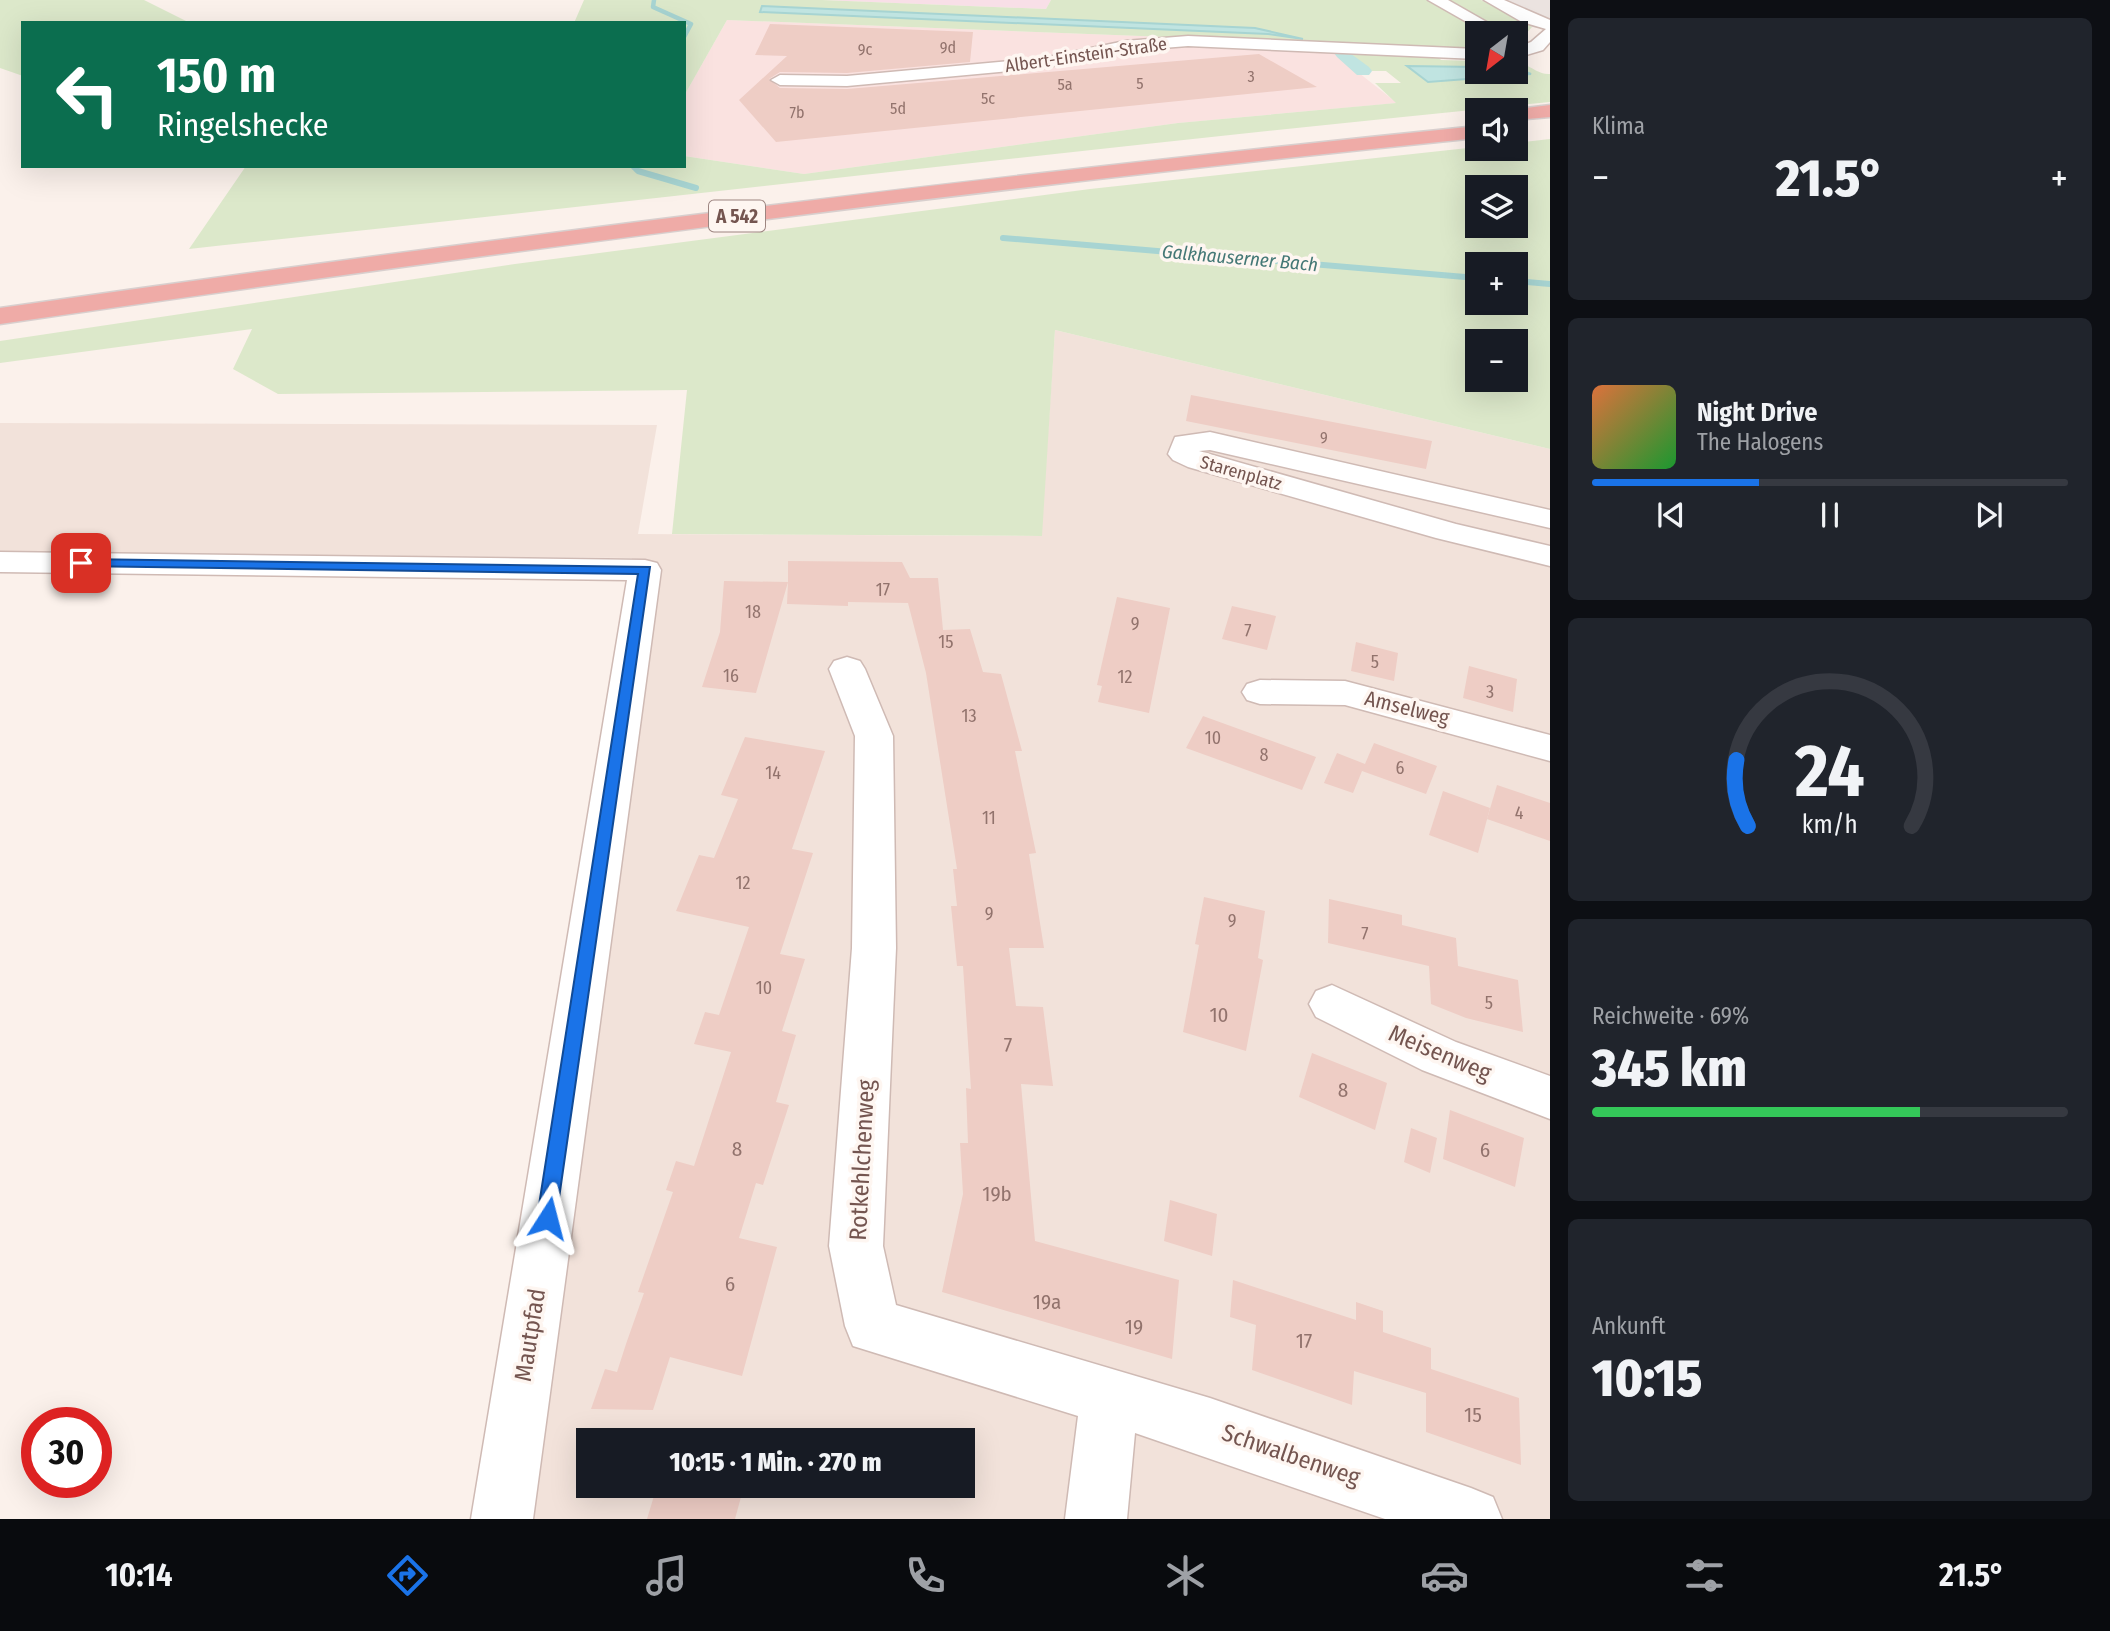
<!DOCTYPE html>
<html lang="de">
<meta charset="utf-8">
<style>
:root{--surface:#171b24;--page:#20242c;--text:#f1f3f6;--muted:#9ea1a6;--line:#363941;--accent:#1a73e8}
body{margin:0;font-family:"Fira Sans Condensed",sans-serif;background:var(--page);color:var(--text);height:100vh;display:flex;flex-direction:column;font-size:26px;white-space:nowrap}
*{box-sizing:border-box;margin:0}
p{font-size:23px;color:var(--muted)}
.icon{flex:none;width:38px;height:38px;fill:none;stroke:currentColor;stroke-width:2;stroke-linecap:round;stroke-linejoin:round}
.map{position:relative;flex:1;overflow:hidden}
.side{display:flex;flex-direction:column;gap:18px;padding:18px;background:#0d0f14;width:560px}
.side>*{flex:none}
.guide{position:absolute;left:21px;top:21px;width:665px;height:147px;border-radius:0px;box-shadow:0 7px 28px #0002;background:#0b6e4f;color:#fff;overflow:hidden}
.needle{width:46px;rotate:211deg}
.buttons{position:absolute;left:1465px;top:21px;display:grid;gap:14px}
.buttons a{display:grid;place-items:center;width:63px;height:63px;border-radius:0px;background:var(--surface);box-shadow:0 7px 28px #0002;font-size:35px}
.speed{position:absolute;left:21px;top:1407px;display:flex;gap:14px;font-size:35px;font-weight:700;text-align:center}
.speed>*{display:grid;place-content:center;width:91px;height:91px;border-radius:50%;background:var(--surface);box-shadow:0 7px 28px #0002;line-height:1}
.speed .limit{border:10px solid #d22;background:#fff;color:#111}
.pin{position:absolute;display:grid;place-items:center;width:60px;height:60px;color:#fff;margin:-30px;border-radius:14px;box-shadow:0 4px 10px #0006}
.me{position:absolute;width:77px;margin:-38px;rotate:9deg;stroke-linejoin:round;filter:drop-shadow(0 0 5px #0008)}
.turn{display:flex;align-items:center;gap:24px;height:147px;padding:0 21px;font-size:32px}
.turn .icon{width:91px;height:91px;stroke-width:2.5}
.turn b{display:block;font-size:49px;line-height:60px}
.big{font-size:52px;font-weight:800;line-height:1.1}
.side .tile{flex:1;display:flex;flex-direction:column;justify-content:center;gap:10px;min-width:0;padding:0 24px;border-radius:10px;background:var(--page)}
.side .dial{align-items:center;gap:0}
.dial svg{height:182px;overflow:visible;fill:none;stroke:var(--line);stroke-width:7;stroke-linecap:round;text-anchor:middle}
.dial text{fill:var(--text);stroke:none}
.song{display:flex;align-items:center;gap:21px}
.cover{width:84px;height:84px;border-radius:10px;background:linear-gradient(135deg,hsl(20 70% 55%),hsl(130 70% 35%))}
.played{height:7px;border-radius:4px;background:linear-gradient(90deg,var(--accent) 35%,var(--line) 35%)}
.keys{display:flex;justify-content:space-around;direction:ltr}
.heat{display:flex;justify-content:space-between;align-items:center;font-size:38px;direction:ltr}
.charge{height:10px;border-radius:5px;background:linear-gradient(90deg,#34c759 69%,var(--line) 0)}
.trip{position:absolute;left:576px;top:1428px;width:399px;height:70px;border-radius:0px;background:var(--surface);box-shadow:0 7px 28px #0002;font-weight:800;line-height:70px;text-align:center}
.tab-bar{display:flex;height:112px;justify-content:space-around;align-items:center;background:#090b0e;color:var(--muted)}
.tab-bar .icon{width:49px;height:49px}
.tab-bar .on{color:var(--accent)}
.tab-bar b{font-size:32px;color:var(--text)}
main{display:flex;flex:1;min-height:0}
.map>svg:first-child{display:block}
.residential{fill:#f2e2da;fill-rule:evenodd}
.commercial{fill:#fae2e0}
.industrial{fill:#ebe3e0}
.medical{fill:#f8dfe7}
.green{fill:#dce8ca;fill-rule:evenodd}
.water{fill:#c0e4e1;stroke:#a7d4d2;stroke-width:2}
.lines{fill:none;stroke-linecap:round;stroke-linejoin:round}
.stream-far1{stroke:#a7d4d2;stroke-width:4.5}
.stream{stroke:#a7d4d2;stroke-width:6}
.canal{fill:#c0e4e1;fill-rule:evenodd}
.building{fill:#eecdc5}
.minor-casing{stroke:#cfbab4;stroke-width:3}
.highway-casing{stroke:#d8cfce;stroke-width:3}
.minor{fill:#fff;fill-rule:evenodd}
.highway{fill:#efaba7;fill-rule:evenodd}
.route{fill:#1a73e8;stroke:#114b97;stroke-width:2}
.labels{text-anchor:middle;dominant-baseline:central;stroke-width:7;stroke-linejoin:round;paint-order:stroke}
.far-number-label{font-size:16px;fill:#92736d}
.far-street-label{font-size:18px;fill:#745550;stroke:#fef6f1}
.number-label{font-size:18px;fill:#92736d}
.shield{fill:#fef6f1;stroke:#9d8580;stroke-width:2}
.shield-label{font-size:19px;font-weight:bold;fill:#745550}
.far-water-label{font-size:19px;font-style:italic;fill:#447876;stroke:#fef6f1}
.street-label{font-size:21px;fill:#745550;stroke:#fef6f1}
.near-number-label{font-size:21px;fill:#92736d}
.near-street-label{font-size:24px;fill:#745550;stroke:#fef6f1}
</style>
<main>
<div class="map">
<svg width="1550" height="1519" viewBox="0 0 1550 1519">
<rect width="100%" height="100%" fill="#fbf1eb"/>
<!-- residential -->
<path class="residential" d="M 1055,330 L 1550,449 L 1550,1519 L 476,1519 L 632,558 L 0,552 L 0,423 L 657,425 L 638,534 L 1041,536 ZM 588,1440 L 962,1440 L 962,1486 L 588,1486 Z"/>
<!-- commercial -->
<path class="commercial" d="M 727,20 L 1321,43 L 1397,103 L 1178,123 L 804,174 L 684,156 L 684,96 Z"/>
<!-- industrial -->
<path class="industrial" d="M 1481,0 L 1550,0 L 1550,29 L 1532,27 Z"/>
<!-- medical -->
<path class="medical" d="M 822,0 L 1051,0 L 1046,9 Z"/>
<!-- green -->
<g class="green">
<path d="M 0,0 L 144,0 L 190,23 L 23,23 L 23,76 L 0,68 Z"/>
<path d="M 584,0 L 822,0 L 1046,9 L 1051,0 L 1481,0 L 1532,27 L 1516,45 L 1516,33 L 1477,33 L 1477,49 L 727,20 L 684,96 L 684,23 L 574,23 Z"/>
<path d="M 1347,52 L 1437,56 L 1441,60 L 1477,61 L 1477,72 L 1516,72 L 1516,63 C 1529,63 1537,75 1550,74 L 1550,102 C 1096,147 643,201 189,249 L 246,166 L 684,166 L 684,156 L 804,174 L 1178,123 L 1396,103 L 1375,83 L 1401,83 L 1386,71 L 1369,71 Z"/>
<path d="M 1550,139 L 1550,449 L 1055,330 L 1042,536 L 672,534 L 687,390 L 278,394 L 233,369 L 252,329 L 0,363 L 0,341 L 515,264 L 1090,189 L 1477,147 L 1516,149 L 1516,143 ZM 1477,187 L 1516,187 L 1516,226 L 1477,226 ZM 1477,264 L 1516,264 L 1516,303 L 1477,303 ZM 1477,341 L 1516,341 L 1516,380 L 1477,380 Z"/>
</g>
<!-- water -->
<g class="water">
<path d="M 762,6 L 1255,28 L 1303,39 L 1268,34 L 760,12 Z"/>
<path d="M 1407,66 L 1477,67 L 1477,72 L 1516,72 L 1516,68 L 1531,74 L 1428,82 Z"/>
</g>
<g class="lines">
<!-- stream-far1 -->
<path class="stream-far1" d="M 654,0 L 653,7 L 691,24 L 684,37"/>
<!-- stream -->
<g class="stream">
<path d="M 633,166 L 638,171 L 696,188"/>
<path d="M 1003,238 L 1477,278"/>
<path d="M 1516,281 L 1550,284"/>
</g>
<!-- canal -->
<path class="canal" d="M 1343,48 L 1369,67 L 1372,71 L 1369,75 L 1357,75 L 1337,57 L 1334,53 L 1337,49 Z"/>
</g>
<!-- building -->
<g class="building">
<path d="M 770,24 L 973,32 L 970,62 L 847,73 L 780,72 L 769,79 L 780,88 L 847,89 L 1259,54 L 1317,87 L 776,142 L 739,100 L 787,56 L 755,55 Z"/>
<path d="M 1191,395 L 1432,441 L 1426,469 L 1186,421 Z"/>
<path d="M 788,561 L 902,562 L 910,578 L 938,578 L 943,630 L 970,629 L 983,672 L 1001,674 L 1022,751 L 1015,751 L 1036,853 L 1029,854 L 1044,948 L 1009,948 L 1016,1006 L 1043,1007 L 1053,1086 L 1021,1084 L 1035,1241 L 1179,1280 L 1172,1359 L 942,1292 L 963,1194 L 960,1143 L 968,1143 L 966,1088 L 971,1089 L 963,966 L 957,966 L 951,906 L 957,906 L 953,869 L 957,869 L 926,673 L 908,603 L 848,602 L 848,606 L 787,604 L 788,582 L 756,693 L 702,687 L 720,632 L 724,581 L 788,582 Z"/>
<path d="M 1117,597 L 1170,608 L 1149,713 L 1098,702 L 1102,686 L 1097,685 Z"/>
<path d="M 1232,606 L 1276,616 L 1267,650 L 1222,639 Z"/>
<path d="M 1356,642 L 1398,653 L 1394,681 L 1351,671 Z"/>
<path d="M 1469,666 L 1517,679 L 1513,712 L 1463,698 Z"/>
<path d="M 1203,716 L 1316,757 L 1302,790 L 1186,748 Z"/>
<path d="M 745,737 L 825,751 L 792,849 L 813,853 L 780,954 L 805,959 L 782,1031 L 796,1035 L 776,1102 L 789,1105 L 763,1185 L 756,1183 L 739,1238 L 777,1247 L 742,1376 L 670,1357 L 653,1410 L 591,1409 L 605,1369 L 617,1372 L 626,1344 L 644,1293 L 638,1292 L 673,1192 L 666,1190 L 676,1161 L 694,1166 L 731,1052 L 694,1044 L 705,1012 L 719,1015 L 749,927 L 676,911 L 699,855 L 714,858 L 738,799 L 721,795 Z"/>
<path d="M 1374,743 L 1437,766 L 1426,794 L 1362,771 L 1353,793 L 1324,783 L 1337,753 L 1365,764 Z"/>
<path d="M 1497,785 L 1550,803 L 1550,841 L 1487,819 Z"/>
<path d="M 1443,791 L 1490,808 L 1478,853 L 1429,835 Z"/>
<path d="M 1204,897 L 1265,911 L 1258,958 L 1263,960 L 1246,1051 L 1183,1032 L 1199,945 L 1195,944 Z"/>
<path d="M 1329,899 L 1402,915 L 1402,925 L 1456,938 L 1458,966 L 1518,980 L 1523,1032 L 1466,1018 L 1431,1004 L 1429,966 L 1328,943 Z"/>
<path d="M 1312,1053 L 1387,1083 L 1375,1130 L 1299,1097 Z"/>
<path d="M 1450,1110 L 1524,1138 L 1515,1187 L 1443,1159 Z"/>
<path d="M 1411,1128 L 1437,1138 L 1430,1173 L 1404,1162 Z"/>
<path d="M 1170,1200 L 1217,1214 L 1212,1256 L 1164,1241 Z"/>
<path d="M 1233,1280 L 1356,1320 L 1356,1302 L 1383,1311 L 1383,1332 L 1431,1348 L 1431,1369 L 1519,1398 L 1521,1465 L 1426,1432 L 1426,1393 L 1354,1371 L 1352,1405 L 1252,1370 L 1256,1325 L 1230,1317 Z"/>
<path d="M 657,1486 L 744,1486 L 735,1519 L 647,1519 Z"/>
</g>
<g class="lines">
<defs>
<g id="minor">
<path d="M 1428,0 L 1448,0 L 1506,33 L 1486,33 Z"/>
<path d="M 1484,0 L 1504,0 L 1550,20 L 1550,42 L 1543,50 L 1516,58 L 1516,48 L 1531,42 L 1546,29 L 1522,22 Z"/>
<path d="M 1188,36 L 1477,49 L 1477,59 L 1188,46 L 1125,51 L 1043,68 L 847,86 L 780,85 L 771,80 L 780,75 L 847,76 L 1043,58 L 1125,41 Z"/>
<path d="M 1210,432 L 1550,510 L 1550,528 L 1210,450 L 1199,451 L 1456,524 L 1550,546 L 1550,566 L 1436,538 L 1188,467 L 1173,460 L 1168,454 L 1175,437 Z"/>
<path d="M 0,552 L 645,560 L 657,563 L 661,570 L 533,1519 L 471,1519 L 627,580 L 0,572 Z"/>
<path d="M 847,657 L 860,661 L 865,669 L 893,736 L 896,948 L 883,1246 L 896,1305 L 1210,1398 L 1471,1488 L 1493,1497 L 1502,1519 L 1385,1519 L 1135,1433 L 1127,1519 L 1065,1519 L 1078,1416 L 853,1346 L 845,1326 L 829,1246 L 852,948 L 855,736 L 829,669 L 834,661 Z"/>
<path d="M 1260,680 L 1345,681 L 1550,735 L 1550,761 L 1345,705 L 1260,704 L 1247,700 L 1242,692 L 1247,684 Z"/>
<path d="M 1332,985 L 1456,1042 L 1550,1076 L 1550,1119 L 1422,1070 L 1316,1017 L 1309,1004 L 1316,991 Z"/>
</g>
<g id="highway">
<path d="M 1550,105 L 1550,117 L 1516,120 L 1516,110 L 1509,110 Z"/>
<path d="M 1477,126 L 1477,138 C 983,188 491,252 0,324 L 0,308 C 491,238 983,176 1477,126 Z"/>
</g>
</defs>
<!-- minor casing -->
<use href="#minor" class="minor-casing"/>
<!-- highway casing -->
<use href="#highway" class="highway-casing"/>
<!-- minor -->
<use href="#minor" class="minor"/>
<!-- highway -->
<use href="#highway" class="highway"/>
</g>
<!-- route -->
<path class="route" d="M 81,559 L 650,567 L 555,1226 L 548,1229 L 540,1226 L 537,1218 L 638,574 L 76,566 L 74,563 Z"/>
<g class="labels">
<!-- far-number labels -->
<g class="far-number-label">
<text x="948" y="47">9d</text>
<text x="865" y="49">9c</text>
<text x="1251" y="76">3</text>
<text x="1140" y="83">5</text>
<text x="1065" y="84">5a</text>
<text x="988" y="98">5c</text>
<text x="898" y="108">5d</text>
<text x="797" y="112">7b</text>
<text x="1324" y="437">9</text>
</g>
<!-- far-street labels -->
<g class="far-street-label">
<text transform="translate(1086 55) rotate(-8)">Albert-Einstein-Straße</text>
<text transform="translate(1241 473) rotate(16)">Starenplatz</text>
</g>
<!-- number labels -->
<g class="number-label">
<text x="883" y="590">17</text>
<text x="753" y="612">18</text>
<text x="1135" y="624">9</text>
<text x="1248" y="631">7</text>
<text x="946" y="642">15</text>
<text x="1375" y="662">5</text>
<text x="731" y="676">16</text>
<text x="1125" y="677">12</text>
<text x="1490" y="692">3</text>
<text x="969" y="716">13</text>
<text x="1213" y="738">10</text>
<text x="1264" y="755">8</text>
<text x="1400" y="768">6</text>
<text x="773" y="773">14</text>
<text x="1519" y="813">4</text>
<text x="989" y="818">11</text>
<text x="743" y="883">12</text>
<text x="989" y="914">9</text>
<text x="1232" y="921">9</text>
<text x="1365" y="934">7</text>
<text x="764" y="988">10</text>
<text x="1489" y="1003">5</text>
</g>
<!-- shield labels -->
<rect class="shield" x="709" y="200.5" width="56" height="31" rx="5"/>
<g class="shield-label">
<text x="737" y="216">A 542</text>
</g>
<!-- far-water labels -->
<g class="far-water-label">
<text transform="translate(1240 258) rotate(5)">Galkhauserner Bach</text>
</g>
<!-- street labels -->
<g class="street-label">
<text transform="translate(1407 708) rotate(14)">Amselweg</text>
</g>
<!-- near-number labels -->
<g class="near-number-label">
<text x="1219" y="1015">10</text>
<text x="1008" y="1045">7</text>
<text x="1343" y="1090">8</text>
<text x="737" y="1149">8</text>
<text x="1485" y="1150">6</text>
<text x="997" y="1194">19b</text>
<text x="730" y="1284">6</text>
<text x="1047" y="1302">19a</text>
<text x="1134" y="1327">19</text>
<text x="1304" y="1341">17</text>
<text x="1473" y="1415">15</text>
</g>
<!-- near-street labels -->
<g class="near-street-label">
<text transform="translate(1440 1053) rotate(23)">Meisenweg</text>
<text transform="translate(862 1160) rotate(-87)">Rotkehlchenweg</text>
<text transform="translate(530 1335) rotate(-81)">Mautpfad</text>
<text transform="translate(1291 1455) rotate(19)">Schwalbenweg</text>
</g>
</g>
</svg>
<div class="buttons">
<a><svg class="needle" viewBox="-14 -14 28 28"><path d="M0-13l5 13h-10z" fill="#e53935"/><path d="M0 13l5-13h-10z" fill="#9ea1a6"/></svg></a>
<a><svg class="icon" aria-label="sound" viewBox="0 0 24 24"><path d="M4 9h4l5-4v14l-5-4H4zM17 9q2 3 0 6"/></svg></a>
<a><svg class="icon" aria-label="layers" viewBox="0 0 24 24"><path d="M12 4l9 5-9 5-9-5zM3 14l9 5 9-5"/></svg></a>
<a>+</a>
<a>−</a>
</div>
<div class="speed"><div class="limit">30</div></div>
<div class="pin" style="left:81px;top:563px;background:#d93025"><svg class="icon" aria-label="arrive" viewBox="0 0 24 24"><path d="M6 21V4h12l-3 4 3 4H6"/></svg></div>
<svg class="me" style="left:548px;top:1218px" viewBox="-20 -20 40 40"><path d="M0-17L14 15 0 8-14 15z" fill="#1a73e8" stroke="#fff" stroke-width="4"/></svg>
<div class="trip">10:15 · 1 Min. · 270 m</div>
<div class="guide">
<div class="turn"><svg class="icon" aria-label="left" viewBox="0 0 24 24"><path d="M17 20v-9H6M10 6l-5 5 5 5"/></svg><div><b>150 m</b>Ringelshecke</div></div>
</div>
</div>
<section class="side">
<div class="tile"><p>Klima</p>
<div class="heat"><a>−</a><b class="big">21.5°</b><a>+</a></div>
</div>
<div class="tile">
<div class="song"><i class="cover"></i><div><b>Night Drive</b><p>The Halogens</p></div></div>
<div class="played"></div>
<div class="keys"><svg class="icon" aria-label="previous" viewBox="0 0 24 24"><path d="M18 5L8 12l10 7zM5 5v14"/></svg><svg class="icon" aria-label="pause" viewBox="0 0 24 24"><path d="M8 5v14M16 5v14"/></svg><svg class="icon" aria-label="next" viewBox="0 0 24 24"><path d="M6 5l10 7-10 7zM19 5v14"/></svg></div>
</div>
<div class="tile dial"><svg viewBox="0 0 100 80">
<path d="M14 69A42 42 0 1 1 86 69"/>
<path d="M14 69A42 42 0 0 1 9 40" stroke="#1a73e8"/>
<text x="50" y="56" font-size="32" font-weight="700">24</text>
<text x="50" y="72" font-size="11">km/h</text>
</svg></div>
<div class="tile"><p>Reichweite · 69%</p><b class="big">345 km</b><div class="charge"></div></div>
<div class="tile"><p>Ankunft</p><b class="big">10:15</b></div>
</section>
</main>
<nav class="tab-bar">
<b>10:14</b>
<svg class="icon on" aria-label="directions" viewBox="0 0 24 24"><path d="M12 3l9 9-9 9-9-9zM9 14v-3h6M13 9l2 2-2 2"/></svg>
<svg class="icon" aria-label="music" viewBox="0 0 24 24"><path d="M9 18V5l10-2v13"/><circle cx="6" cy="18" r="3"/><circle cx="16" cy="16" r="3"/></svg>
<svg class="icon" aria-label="phone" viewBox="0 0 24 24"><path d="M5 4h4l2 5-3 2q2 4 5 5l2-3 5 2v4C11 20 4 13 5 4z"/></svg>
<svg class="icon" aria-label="climate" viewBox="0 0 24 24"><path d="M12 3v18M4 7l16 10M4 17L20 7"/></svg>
<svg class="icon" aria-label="car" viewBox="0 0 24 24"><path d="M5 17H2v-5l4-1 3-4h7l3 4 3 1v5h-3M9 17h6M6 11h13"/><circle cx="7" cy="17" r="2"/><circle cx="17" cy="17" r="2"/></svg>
<svg class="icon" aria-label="filters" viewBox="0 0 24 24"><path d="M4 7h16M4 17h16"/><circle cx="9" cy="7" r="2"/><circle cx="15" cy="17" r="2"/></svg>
<b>21.5°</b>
</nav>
